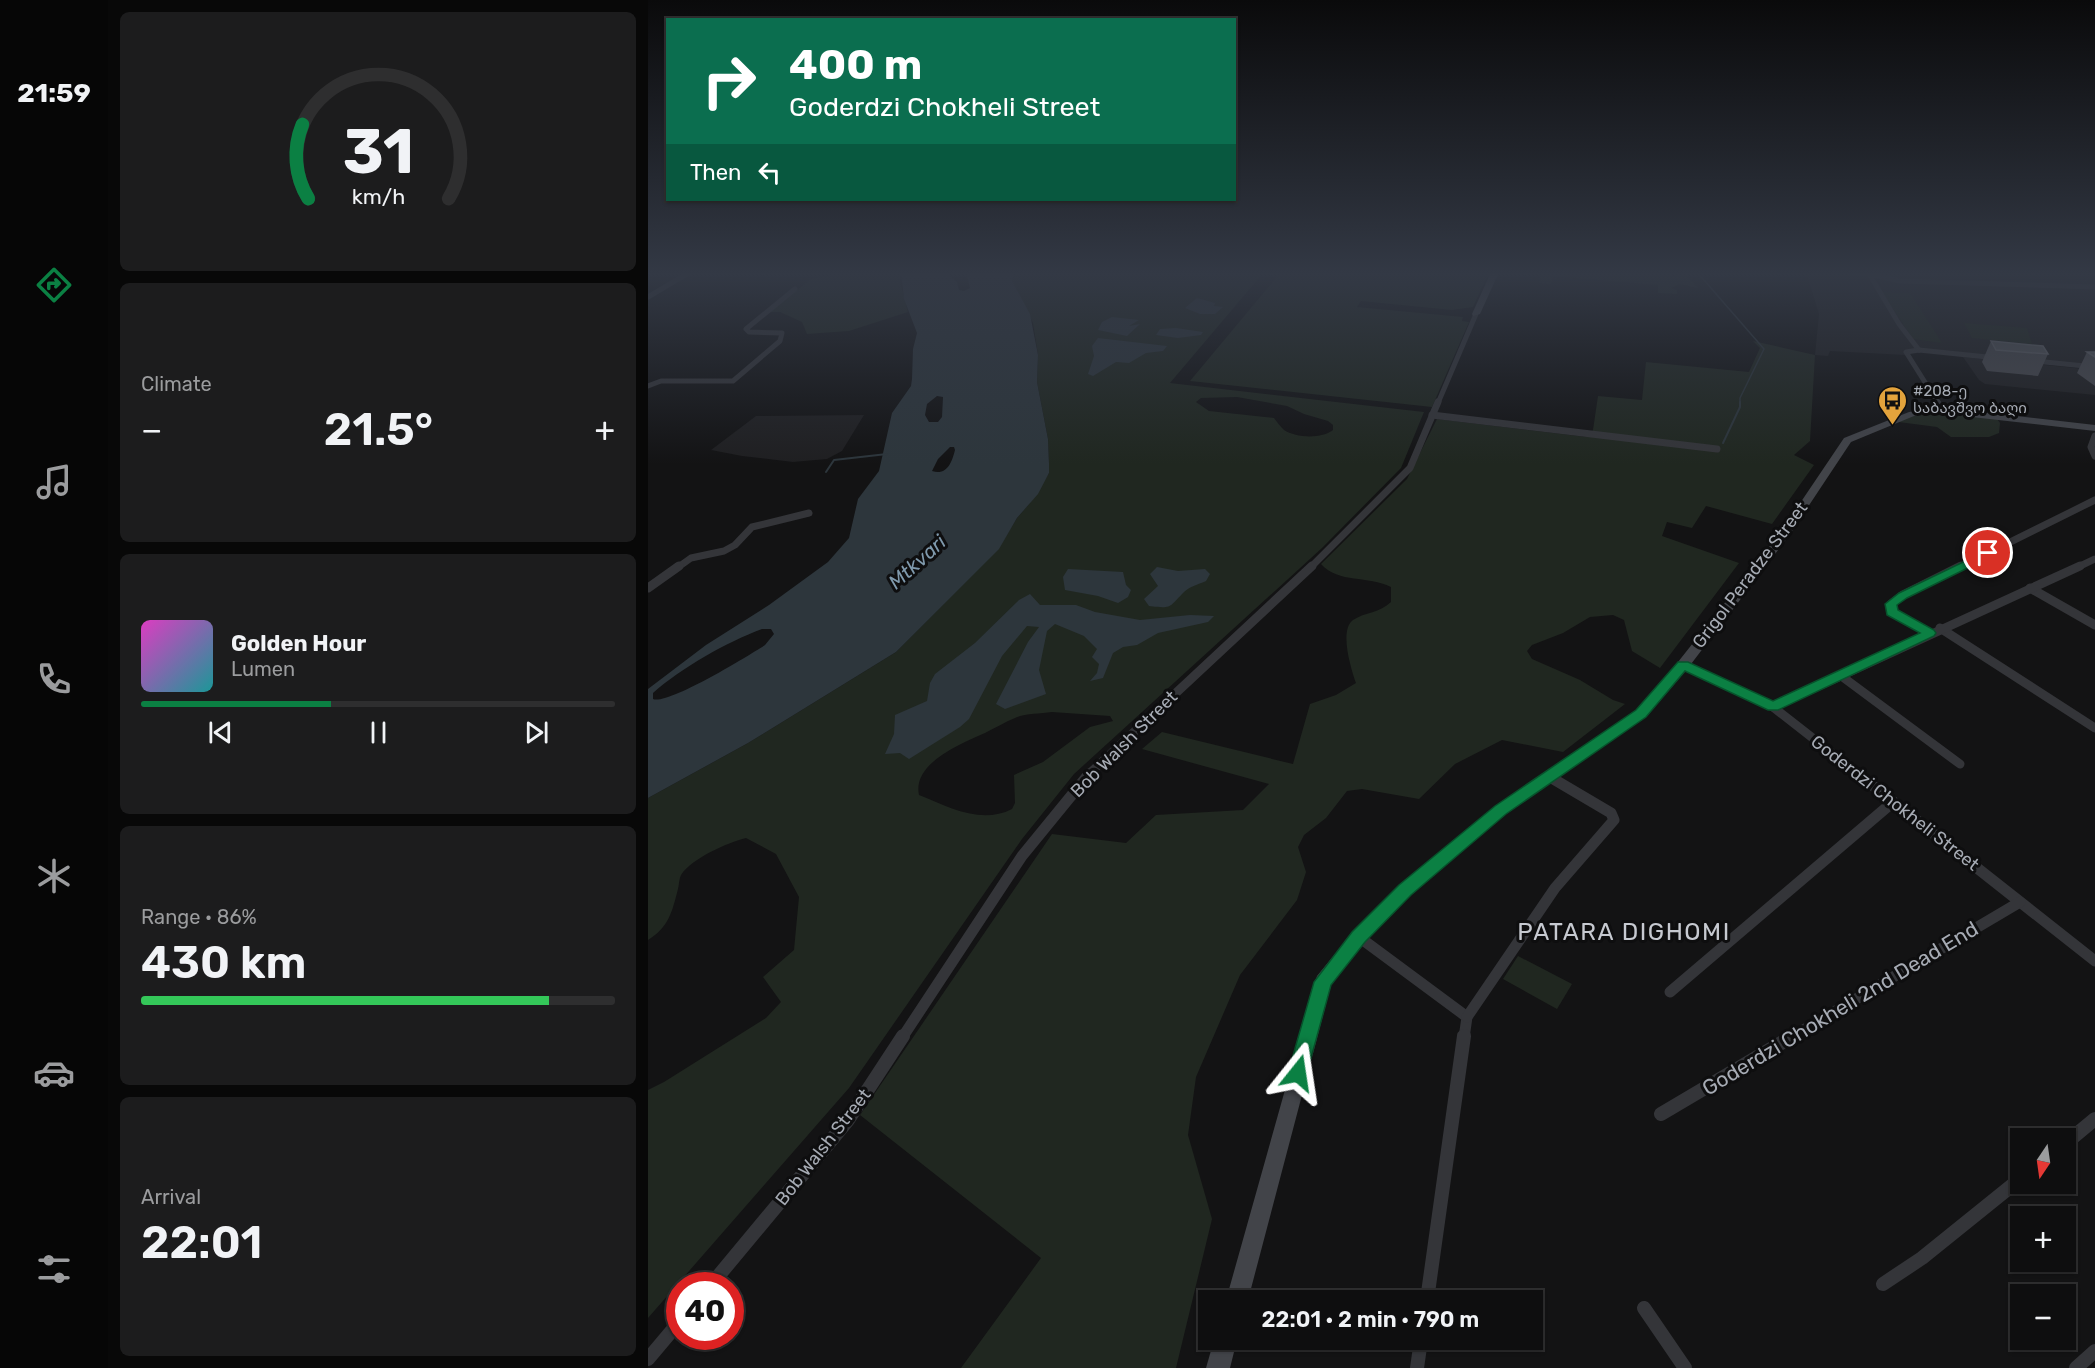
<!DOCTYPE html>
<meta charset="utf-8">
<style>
:root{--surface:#0e0e0f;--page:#1c1c1d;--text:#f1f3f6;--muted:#9b9c9e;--line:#2e2e2f;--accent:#0b8043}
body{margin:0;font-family:Rubik,"Noto Sans Georgian",sans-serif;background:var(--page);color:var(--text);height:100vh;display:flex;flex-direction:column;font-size:22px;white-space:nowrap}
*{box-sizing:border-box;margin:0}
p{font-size:20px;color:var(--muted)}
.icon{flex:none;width:33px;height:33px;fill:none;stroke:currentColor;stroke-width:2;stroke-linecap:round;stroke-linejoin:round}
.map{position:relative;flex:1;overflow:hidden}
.drawer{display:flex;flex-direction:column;gap:12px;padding:12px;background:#080808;width:540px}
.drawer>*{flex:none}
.banner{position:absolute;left:18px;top:18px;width:570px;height:183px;border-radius:0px;box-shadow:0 2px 4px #0004,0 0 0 2px var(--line);background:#0b6e4f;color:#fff;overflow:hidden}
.needle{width:39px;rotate:193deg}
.fabs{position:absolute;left:1362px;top:1128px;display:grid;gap:12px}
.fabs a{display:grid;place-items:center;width:66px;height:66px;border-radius:0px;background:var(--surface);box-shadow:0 2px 4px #0004,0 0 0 2px var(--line);font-size:30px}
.speed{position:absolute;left:18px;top:1272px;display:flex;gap:12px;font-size:30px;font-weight:700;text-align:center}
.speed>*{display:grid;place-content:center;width:78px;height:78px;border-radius:50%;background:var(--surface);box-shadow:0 2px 4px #0004,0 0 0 2px var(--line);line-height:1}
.speed .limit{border:9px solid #d22;background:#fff;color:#111}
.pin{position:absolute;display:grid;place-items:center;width:51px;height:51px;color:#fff;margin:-26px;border:3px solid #fff;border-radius:50%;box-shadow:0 2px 6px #0007}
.me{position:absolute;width:66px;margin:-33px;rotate:15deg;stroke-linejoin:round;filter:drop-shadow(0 0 4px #0008)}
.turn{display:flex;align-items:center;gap:21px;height:126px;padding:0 24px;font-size:27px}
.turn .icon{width:78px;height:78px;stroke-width:2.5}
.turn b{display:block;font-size:42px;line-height:51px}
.then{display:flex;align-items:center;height:57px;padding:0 24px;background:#0003;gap:12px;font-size:22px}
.big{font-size:45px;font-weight:600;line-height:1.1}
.drawer .tile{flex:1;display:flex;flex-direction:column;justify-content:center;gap:9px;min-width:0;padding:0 21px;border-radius:9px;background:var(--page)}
.drawer .dial{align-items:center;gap:0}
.dial svg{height:156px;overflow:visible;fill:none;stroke:var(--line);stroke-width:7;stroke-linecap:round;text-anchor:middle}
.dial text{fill:var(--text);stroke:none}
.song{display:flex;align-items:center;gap:18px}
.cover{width:72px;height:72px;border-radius:9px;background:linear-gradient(135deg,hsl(310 70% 55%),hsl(180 70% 35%))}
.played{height:6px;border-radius:3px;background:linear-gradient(90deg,var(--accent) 40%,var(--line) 40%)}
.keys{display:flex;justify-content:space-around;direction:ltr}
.heat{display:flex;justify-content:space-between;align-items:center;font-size:33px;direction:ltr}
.charge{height:9px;border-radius:4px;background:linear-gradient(90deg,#34c759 86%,var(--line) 0)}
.trip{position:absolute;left:550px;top:1290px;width:345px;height:60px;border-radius:0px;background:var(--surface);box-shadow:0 2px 4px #0004,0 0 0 2px var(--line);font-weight:600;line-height:60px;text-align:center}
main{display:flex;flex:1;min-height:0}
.tabs{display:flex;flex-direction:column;width:108px;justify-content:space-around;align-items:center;background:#060606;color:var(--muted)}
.tabs .icon{width:42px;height:42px}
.tabs .selected{color:var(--accent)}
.tabs b{font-size:27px;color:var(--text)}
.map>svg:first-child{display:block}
.built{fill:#1f1f21}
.green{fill:#202720;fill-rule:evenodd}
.water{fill:#2d363c;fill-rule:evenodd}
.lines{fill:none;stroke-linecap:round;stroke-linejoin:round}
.stream-far1{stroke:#2d363c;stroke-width:1.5}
.stream{stroke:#2d363c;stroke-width:2}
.street-far4{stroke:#343539;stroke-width:5}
.street-far3{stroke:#343539;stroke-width:7}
.street-far2{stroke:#343539;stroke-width:9}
.street-far1{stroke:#343539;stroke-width:11}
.street{stroke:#343539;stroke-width:14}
.secondary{fill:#424449;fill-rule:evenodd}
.wall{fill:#494a4f}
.building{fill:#53555a;stroke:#606268;stroke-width:1.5}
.route{fill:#0b8043;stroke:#07532c;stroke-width:1.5}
.labels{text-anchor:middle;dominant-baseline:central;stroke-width:6;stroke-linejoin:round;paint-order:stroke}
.far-poi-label{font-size:15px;fill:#a6abb4;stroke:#0e0e0f;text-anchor:start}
.street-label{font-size:18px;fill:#a6abb4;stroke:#0e0e0f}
.water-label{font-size:20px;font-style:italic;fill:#7f99ac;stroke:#0e0e0f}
.near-street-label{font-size:21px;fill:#a6abb4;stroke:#0e0e0f}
.near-neighbourhood-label{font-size:24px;letter-spacing:1.5px;fill:#c6c9d0;stroke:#0e0e0f}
</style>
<main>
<nav class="tabs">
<b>21:59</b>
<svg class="icon selected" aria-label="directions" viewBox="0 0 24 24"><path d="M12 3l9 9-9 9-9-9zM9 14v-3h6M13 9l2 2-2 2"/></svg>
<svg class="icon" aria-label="music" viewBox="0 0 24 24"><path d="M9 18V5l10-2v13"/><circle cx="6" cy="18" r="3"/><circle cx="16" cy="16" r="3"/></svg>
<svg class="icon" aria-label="phone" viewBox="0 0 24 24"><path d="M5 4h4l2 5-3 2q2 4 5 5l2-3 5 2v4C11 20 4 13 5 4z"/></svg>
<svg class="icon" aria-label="climate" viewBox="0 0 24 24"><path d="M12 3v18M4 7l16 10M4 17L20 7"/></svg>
<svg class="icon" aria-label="car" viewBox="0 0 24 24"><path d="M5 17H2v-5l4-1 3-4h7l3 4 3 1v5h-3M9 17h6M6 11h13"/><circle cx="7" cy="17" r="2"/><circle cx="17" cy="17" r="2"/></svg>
<svg class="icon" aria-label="filters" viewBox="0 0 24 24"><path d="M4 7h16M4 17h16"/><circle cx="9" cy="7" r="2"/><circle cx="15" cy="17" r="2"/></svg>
</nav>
<section class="drawer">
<div class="tile dial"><svg viewBox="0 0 100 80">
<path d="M14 69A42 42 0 1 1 86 69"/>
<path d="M14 69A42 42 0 0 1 11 31" stroke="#0b8043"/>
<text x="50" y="56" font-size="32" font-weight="700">31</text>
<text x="50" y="72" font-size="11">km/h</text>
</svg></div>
<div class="tile"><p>Climate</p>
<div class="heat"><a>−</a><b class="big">21.5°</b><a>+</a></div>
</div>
<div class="tile">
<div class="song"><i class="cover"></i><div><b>Golden Hour</b><p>Lumen</p></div></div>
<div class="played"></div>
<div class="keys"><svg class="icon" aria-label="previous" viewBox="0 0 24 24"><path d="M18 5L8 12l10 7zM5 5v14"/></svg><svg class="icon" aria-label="pause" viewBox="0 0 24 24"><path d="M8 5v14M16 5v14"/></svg><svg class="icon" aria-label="next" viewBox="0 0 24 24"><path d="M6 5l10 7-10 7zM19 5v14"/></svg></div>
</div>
<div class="tile"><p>Range · 86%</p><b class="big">430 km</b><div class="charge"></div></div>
<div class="tile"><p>Arrival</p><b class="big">22:01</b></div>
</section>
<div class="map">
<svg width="1447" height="1368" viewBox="0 0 1447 1368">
<rect width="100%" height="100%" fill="#131314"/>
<!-- built -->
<g class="built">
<path d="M 1158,272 L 1447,272 L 1447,367 L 1269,350 L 1257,355 L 1182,351 L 1180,356 L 1167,355 L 1171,314 Z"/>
<path d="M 1315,357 L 1447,370 L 1447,395 L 1337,384 L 1331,380 Z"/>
<path d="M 216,415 L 194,451 L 179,459 L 145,462 L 94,456 L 63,450 L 108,416 Z"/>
</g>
<!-- green -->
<g class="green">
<path d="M 180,272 L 253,272 L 252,281 L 260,312 L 201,331 L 159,334 L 154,322 L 132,312 L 122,312 L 163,279 L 180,276 Z"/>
<path d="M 366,272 L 616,272 L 522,383 L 776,412 L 753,468 L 674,548 L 426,774 L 374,839 L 201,1088 L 0,1318 L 0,1090 L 16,1082 L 118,1018 L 133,1002 L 115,977 L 146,950 L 151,897 L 128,854 L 98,838 C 79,843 44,858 33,875 C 31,879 31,885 30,889 C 24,912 21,927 0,940 L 0,798 L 100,743 L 248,652 L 350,549 L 369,518 L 381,504 L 401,473 L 400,439 L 389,382 L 390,355 L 385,323 L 364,281 ZM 589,397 L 639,406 L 656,414 L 680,421 L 685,425 L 685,430 C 674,439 648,438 636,430 C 633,427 629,422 626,418 L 561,411 L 548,402 L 553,398 ZM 404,712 L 462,716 L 465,721 L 442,727 L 395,762 L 366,775 L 367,803 L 364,809 C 333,825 301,807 271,795 C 264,763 314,743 337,733 C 347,728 357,722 367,718 C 378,713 392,714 404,712 Z"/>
<path d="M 633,272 L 841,272 L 825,307 L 804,310 L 713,301 L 709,307 L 815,317 L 814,321 L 821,322 L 784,407 L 542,381 Z"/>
<path d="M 894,272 L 1005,272 L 1024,276 L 1038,275 L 1050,288 L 1032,284 L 1023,288 L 1029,290 L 1029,294 L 1010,293 L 1010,285 L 905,276 L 903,284 L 891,283 Z"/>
<path d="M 1234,292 L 1262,293 L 1294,343 L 1265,339 Z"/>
<path d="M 1316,323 L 1379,328 L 1384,344 L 1324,338 Z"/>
<path d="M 1105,341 L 1167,355 L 1162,441 L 1146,455 L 1166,465 L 1124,524 L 1058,506 L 1044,528 L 1019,522 L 1014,536 L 1091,563 L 1012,668 L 984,651 L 976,620 L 965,615 L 942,617 L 915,633 L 884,645 L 879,651 L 884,659 L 932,680 L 965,700 L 977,704 L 915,752 L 854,740 L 807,764 L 771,799 L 714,789 L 699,791 L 678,818 L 656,835 L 650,847 L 658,872 L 649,900 L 592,975 L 548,1077 L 540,1135 L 564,1219 L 528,1368 L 313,1368 L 393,1258 L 212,1115 L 404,834 L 478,843 L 508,815 L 595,810 L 621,784 L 494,749 L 514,732 L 645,764 L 662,704 L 688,695 L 708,683 C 703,669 691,630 705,620 C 717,612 732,613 743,602 L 743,587 C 720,575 691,584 673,564 L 759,479 L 789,419 L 939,437 L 945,430 L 950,396 L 994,400 L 998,362 L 1101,372 L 1112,348 Z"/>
<path d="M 1287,413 L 1349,419 L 1352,423 L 1351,433 L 1341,437 L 1303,437 L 1289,427 L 1243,421 L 1270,414 Z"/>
<path d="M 870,956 L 924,984 L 909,1009 L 855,979 Z"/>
</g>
<!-- water -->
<g class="water">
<path d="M 253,272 L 297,272 L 309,282 L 311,290 L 316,291 L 322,288 L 318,272 L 366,272 L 364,281 L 382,314 L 390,355 L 389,382 L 400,439 L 401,463 L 401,473 L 390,494 L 369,518 L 351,549 L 248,652 L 100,743 L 0,798 L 0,689 L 58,645 L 121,605 L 180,562 L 201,538 L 210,499 L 231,471 L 244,413 L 263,386 L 264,379 L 265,349 L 269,333 L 256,299 ZM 289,396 L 295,397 L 294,417 L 290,422 L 281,422 L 277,415 L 279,404 ZM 302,447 L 306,447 L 307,450 C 304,462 299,476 284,471 L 290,459 ZM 114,629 L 123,629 L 126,634 L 117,645 C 100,656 20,705 5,699 L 5,693 C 33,668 79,642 114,629 Z"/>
<path d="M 549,298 L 567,303 L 566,306 L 575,307 L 567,314 L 552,314 L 537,308 Z"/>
<path d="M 464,317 L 491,320 L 481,326 L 492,324 L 479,336 L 450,330 L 454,322 Z"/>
<path d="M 528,328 L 555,332 L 553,335 L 530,338 L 508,335 L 512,329 Z"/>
<path d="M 450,338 L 519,346 L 515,351 L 498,353 L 481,363 L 468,362 L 445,376 L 440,374 L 446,356 L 444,346 Z"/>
<path d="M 509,567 L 530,571 L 557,569 L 562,574 L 558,581 C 551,584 541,587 536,592 C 521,607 525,609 501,606 L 496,599 L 510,586 L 502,574 Z"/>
<path d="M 420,569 L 475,572 L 478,585 L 483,590 L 480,597 L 470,603 L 450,596 L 417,590 L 415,577 Z"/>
<path d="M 382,594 L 392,605 L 428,605 L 447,612 L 492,620 L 542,615 L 566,616 L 560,622 L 510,633 L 489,645 L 475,647 L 465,653 L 455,678 L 442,681 L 449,673 L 451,664 L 444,657 L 449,649 L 436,636 L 407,624 L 399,631 L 391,670 L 398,694 L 357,709 L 348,704 L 380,642 L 391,627 L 379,626 L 354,656 L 321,719 L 312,727 L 261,759 L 252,753 L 237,754 L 246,734 L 247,715 L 279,701 L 282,683 L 287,674 L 327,643 L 371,600 Z"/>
</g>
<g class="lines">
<!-- stream-far1 -->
<path class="stream-far1" d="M 1049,272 L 1116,349 L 1092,398 L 1092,403"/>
<!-- stream -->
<g class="stream">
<path d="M 1075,443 L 1092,407 L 1092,402"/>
<path d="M 178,472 L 186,460 L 239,454"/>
</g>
<!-- street-far4 -->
<g class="street-far4">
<path d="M 1198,272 L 1221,274 L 1252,281 L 1447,287"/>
<path d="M 1220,272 L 1251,324 L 1271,350"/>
<path d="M 0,297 L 42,272"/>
<path d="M 1387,361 L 1447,367"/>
<path d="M 0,386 L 13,381 L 85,381 L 132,341 L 134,333 L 101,332 L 98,329 L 147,289"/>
<path d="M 790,403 L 828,314"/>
<path d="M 1290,403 L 1258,352 L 1271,350 L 1349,358"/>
</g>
<!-- street-far3 -->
<g class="street-far3">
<path d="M 1289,402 L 1295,411"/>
<path d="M 784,415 L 1069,449"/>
<path d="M 1447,436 L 1443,447 L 1447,456"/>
<path d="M 29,568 L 43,558 L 76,551 L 87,545 L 104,527 L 161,513"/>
<path d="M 662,568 L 762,468 L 790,402"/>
<path d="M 1310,568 L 1447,500"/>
<path d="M 1428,568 L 1447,559"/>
</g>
<!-- street-far2 -->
<g class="street-far2">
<path d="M 0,588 L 31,566"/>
<path d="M 1382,588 L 1447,625"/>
<path d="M 1292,628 L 1447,728"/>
<path d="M 1282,633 L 1244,612 L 1243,604 L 1255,595 L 1313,566"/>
<path d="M 1035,665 L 1125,707 L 1212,775"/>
<path d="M 1192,675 L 1312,764"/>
<path d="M 1125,707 L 1432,566"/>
<path d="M 440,775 L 664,566"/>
</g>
<!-- street-far1 -->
<g class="street-far1">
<path d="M 1210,774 L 1447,961"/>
<path d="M 711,937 L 819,1017 L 816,1038"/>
<path d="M 1022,992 L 1245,802"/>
<path d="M 819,1017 L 907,888 L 966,820 L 963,813 L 902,777"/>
<path d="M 254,1038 L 374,856 L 441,774"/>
<path d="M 1142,1038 L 1372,902"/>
</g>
<!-- street -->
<g class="street">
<path d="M 1013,1114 L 1145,1036"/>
<path d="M 1418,1143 L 1447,1119"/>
<path d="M 1235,1284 L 1274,1258 L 1372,1179"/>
<path d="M 62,1286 L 200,1120 L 255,1036"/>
<path d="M 779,1300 L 816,1036"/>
<path d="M 996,1308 L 1037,1368"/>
<path d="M 0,1359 L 32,1321"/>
<path d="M 769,1368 L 773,1340"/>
<path d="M 1428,1368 L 1447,1351"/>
</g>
<!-- secondary -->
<g class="secondary">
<path d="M 843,272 L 851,272 L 832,314 L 825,316 L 824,314 Z"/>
<path d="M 1288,407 L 1447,425 L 1447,431 L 1288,413 L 1266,416 L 1203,442 L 1140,537 L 1040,668 L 998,717 L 858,814 L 763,895 L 717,942 L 683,985 L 600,1300 L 578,1300 L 669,976 L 705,932 L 751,885 L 848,806 L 988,711 L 1030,662 L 1132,533 L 1196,438 L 1261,412 Z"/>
<path d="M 566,1340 L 589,1340 L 582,1368 L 558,1368 Z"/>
</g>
</g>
<!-- wall -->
<g class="wall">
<path d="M 1343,341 L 1400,354 L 1390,376 L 1339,371 L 1334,362 Z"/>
<path d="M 1439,352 L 1447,352 L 1447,386 L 1429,373 Z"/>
</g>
<!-- building -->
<g class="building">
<path d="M 1343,341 L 1395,346 L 1400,354 L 1348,350 Z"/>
<path d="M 1439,352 L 1447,352 L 1447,357 Z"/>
</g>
<!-- sky -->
<linearGradient id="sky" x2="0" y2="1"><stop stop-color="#0a0a0b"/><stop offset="0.59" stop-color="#333945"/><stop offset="1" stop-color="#333945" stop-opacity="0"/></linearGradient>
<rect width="1447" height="464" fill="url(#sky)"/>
<!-- route -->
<path class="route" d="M 1340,550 L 1344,551 L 1344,556 L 1259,598 L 1249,605 L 1250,610 L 1286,630 L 1288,633 L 1286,636 L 1130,710 L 1120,710 L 1037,671 L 998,717 L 858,814 L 763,895 L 717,942 L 683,985 L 657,1080 L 650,1082 L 643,1080 L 640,1073 L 666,982 L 704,932 L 751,885 L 847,806 L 988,710 L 1030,662 L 1040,662 L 1125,701 L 1272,633 L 1239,615 L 1237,604 L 1251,593 Z"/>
<!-- icons -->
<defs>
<symbol id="bus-pin" viewBox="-11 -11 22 30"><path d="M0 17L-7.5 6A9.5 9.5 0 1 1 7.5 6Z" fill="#e3a33c" stroke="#0e0e0f"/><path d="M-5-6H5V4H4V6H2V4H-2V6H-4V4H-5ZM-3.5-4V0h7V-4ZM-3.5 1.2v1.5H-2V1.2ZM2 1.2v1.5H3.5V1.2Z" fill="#111"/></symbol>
</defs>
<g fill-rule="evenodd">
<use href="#bus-pin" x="1228" y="384" width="33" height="45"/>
</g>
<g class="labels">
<!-- far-poi labels -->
<g class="far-poi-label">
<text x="1265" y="391">#208-ე<tspan x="1265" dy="17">საბავშვო ბაღი</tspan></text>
</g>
<!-- street labels -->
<g class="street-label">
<text transform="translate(1102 575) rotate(-53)">Grigol Peradze Street</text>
<text transform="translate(476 744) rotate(-45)">Bob Walsh Street</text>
<text transform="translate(1247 803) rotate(38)">Goderdzi Chokheli Street</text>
<text transform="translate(175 1147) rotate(-52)">Bob Walsh Street</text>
</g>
<!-- water labels -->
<g class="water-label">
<text transform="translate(269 562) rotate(-42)">Mtkvari</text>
</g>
<!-- near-street labels -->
<g class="near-street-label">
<text transform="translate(1192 1008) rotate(-31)">Goderdzi Chokheli 2nd Dead End</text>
</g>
<!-- near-neighbourhood labels -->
<g class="near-neighbourhood-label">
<text x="976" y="932">PATARA DIGHOMI</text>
</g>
</g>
</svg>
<div class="fabs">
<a><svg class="needle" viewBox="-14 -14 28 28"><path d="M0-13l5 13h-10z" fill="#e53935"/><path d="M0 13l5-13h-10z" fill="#9b9c9e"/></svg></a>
<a>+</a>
<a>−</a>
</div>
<div class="speed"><div class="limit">40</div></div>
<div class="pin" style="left:1340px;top:553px;background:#d93025"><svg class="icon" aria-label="arrive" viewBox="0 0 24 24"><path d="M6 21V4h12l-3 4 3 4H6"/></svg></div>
<svg class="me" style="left:650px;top:1073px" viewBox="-20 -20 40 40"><path d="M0-17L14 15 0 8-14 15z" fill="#0b8043" stroke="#fff" stroke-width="4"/></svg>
<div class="trip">22:01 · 2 min · 790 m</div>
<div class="banner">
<div class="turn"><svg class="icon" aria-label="right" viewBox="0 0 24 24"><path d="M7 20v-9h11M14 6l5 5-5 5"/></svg><div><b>400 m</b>Goderdzi Chokheli Street</div></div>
<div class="then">Then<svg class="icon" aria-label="left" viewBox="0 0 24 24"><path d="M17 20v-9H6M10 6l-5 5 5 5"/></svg></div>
</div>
</div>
</main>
